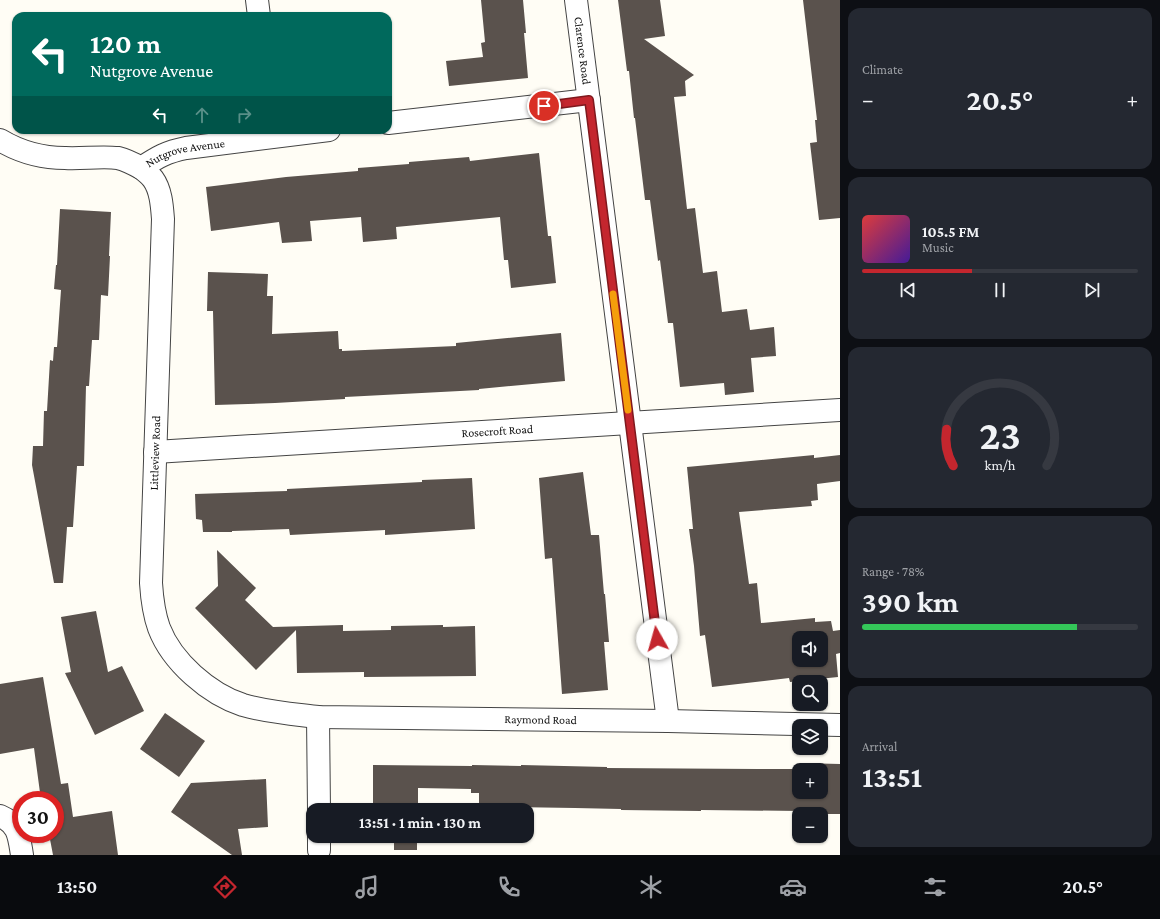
<!DOCTYPE html>
<meta charset="utf-8">
<style>
:root{--surface:#171b24;--page:#242831;--text:#f1f3f6;--muted:#9ea1a6;--line:#363941;--accent:#c4262e}
body{margin:0;font-family:"Crimson Pro",serif;background:var(--page);color:var(--text);height:100vh;display:flex;flex-direction:column;font-size:15px;white-space:nowrap}
*{box-sizing:border-box;margin:0}
p{font-size:13px;color:var(--muted)}
.icon{flex:none;width:22px;height:22px;fill:none;stroke:currentColor;stroke-width:2;stroke-linecap:round;stroke-linejoin:round}
.map{position:relative;flex:1;overflow:hidden}
.drawer{display:flex;flex-direction:column;gap:8px;padding:8px;background:#0d0f14;width:320px}
.drawer>*{flex:none}
.banner{position:absolute;left:12px;top:12px;width:380px;height:122px;border-radius:12px;box-shadow:0 1px 3px #0004;background:#00695c;color:#fff;overflow:hidden}
.controls{position:absolute;left:792px;top:631px;display:grid;gap:8px}
.controls a{display:grid;place-items:center;width:36px;height:36px;border-radius:8px;background:var(--surface);box-shadow:0 1px 3px #0004;font-size:20px}
.speed{position:absolute;left:12px;top:791px;display:flex;gap:8px;font-size:20px;font-weight:700;text-align:center}
.speed>*{display:grid;place-content:center;width:52px;height:52px;border-radius:50%;background:var(--surface);box-shadow:0 1px 3px #0004;line-height:1}
.speed .limit{border:6px solid #d22;background:#fff;color:#111}
.pin{position:absolute;display:grid;place-items:center;width:34px;height:34px;color:#fff;margin:-17px;border:2px solid #fff;border-radius:50%;box-shadow:0 1px 4px #0007}
.me{position:absolute;width:44px;margin:-22px;rotate:353deg;stroke-linejoin:round;filter:drop-shadow(0 0 3px #0008)}
.turn{display:flex;align-items:center;gap:14px;height:84px;padding:0 12px;font-size:18px}
.turn .icon{width:52px;height:52px;stroke-width:2.5}
.turn b{display:block;font-size:28px;line-height:34px}
.lanes{display:flex;align-items:center;height:38px;padding:0 12px;background:#0003;justify-content:center;gap:20px;direction:ltr}
.lanes .off{opacity:.35}
.big{font-size:30px;font-weight:700;line-height:1.1}
.drawer .widget{flex:1;display:flex;flex-direction:column;justify-content:center;gap:6px;min-width:0;padding:0 14px;border-radius:12px;background:var(--page)}
.drawer .dial{align-items:center;gap:0}
.dial svg{height:104px;overflow:visible;fill:none;stroke:var(--line);stroke-width:7;stroke-linecap:round;text-anchor:middle}
.dial text{fill:var(--text);stroke:none}
.song{display:flex;align-items:center;gap:12px}
.cover{width:48px;height:48px;border-radius:6px;background:linear-gradient(135deg,hsl(0 70% 55%),hsl(260 70% 35%))}
.played{height:4px;border-radius:2px;background:linear-gradient(90deg,var(--accent) 40%,var(--line) 40%)}
.keys{display:flex;justify-content:space-around;direction:ltr}
.heat{display:flex;justify-content:space-between;align-items:center;font-size:22px;direction:ltr}
.charge{height:6px;border-radius:3px;background:linear-gradient(90deg,#34c759 78%,var(--line) 0)}
.trip{position:absolute;left:306px;top:803px;width:228px;height:40px;border-radius:12px;background:var(--surface);box-shadow:0 1px 3px #0004;font-weight:700;line-height:40px;text-align:center}
.tab-bar{display:flex;height:64px;justify-content:space-around;align-items:center;background:#090b0e;color:var(--muted)}
.tab-bar .icon{width:28px;height:28px}
.tab-bar .active{color:var(--accent)}
.tab-bar b{font-size:18px;color:var(--text)}
main{display:flex;flex:1;min-height:0}
.map>svg:first-child{display:block}
.building{fill:#5a524d;fill-rule:evenodd}
.lines{fill:none;stroke-linecap:round;stroke-linejoin:round}
.minor-casing{stroke:#444;stroke-width:24}
.minor{stroke:#fff;stroke-width:22}
.route-casing{stroke:#7f191e;stroke-width:10}
.route{stroke:#c4262e;stroke-width:7}
.slow{stroke:#f59e0b;stroke-width:7}
.labels{text-anchor:middle;dominant-baseline:central;stroke-width:4;stroke-linejoin:round;paint-order:stroke}
.street-label{font-size:12px;fill:#111;stroke:#fff}
</style>
<main>
<div class="map">
<svg width="840" height="855" viewBox="0 0 840 855">
<rect width="100%" height="100%" fill="#fffdf5"/>
<!-- building -->
<g class="building">
<path d="M 481,0 L 523,0 L 526,33 L 524,33 L 528,78 L 449,86 L 446,61 L 483,57 L 481,43 L 485,42 Z"/>
<path d="M 618,0 L 660,0 L 665,36 L 644,39 L 694,75 L 685,81 L 686,96 L 674,97 L 687,209 L 695,208 L 703,273 L 717,271 L 722,312 L 747,309 L 750,330 L 774,327 L 776,356 L 751,358 L 754,392 L 725,395 L 724,383 L 680,387 L 673,323 L 668,323 L 660,260 L 658,261 L 650,200 L 645,200 L 635,118 L 634,118 L 629,71 L 627,71 Z"/>
<path d="M 803,0 L 840,0 L 840,218 L 819,220 L 810,143 L 817,142 L 815,120 L 817,120 Z"/>
<path d="M 539,153 L 548,236 L 551,236 L 556,283 L 511,288 L 508,260 L 504,260 L 500,217 L 396,227 L 397,239 L 363,242 L 361,217 L 310,221 L 312,241 L 282,243 L 279,222 L 211,231 L 206,187 L 286,177 L 358,171 L 358,168 L 409,164 L 409,162 L 469,157 L 470,161 Z"/>
<path d="M 60,209 L 111,212 L 109,256 L 110,256 L 108,296 L 101,295 L 99,340 L 92,340 L 89,386 L 86,386 L 84,466 L 77,466 L 73,527 L 67,527 L 63,583 L 54,583 L 32,465 L 33,446 L 43,446 L 44,411 L 47,411 L 50,360 L 53,361 L 54,347 L 57,347 L 61,290 L 54,289 L 56,265 L 57,265 Z"/>
<path d="M 208,272 L 268,274 L 267,296 L 273,296 L 272,334 L 338,331 L 339,349 L 342,349 L 342,351 L 456,346 L 456,343 L 561,333 L 565,381 L 479,389 L 479,390 L 345,397 L 345,399 L 275,403 L 215,405 L 213,311 L 207,311 Z"/>
<path d="M 814,455 L 814,458 L 840,455 L 840,481 L 817,484 L 818,500 L 811,501 L 812,506 L 739,512 L 749,584 L 757,583 L 761,623 L 815,618 L 815,622 L 831,621 L 833,631 L 840,630 L 840,653 L 836,654 L 838,677 L 790,682 L 789,678 L 712,687 L 705,635 L 700,636 L 694,566 L 689,529 L 693,529 L 687,467 ZM 799,638 L 821,638 L 821,660 L 799,660 Z"/>
<path d="M 583,472 L 591,535 L 599,535 L 604,594 L 605,594 L 609,642 L 604,642 L 608,690 L 562,694 L 552,558 L 545,559 L 539,478 Z"/>
<path d="M 472,478 L 475,529 L 385,535 L 385,530 L 290,535 L 289,529 L 232,531 L 232,532 L 203,532 L 202,520 L 196,519 L 195,494 L 287,491 L 287,489 L 422,482 L 422,480 Z"/>
<path d="M 217,550 L 256,588 L 245,600 L 273,627 L 343,625 L 343,631 L 391,630 L 391,626 L 443,625 L 443,627 L 475,626 L 476,676 L 364,677 L 364,672 L 297,673 L 296,630 L 256,670 L 195,608 L 218,586 Z"/>
<path d="M 96,611 L 108,672 L 122,666 L 144,711 L 95,735 L 65,673 L 71,672 L 61,617 Z"/>
<path d="M 43,677 L 61,784 L 68,783 L 73,817 L 112,811 L 118,855 L 53,855 L 49,834 L 55,834 L 55,800 L 41,800 L 34,748 L 0,754 L 0,684 Z"/>
<path d="M 165,713 L 205,741 L 179,777 L 140,749 Z"/>
<path d="M 801,763 L 840,764 L 840,814 L 800,814 L 800,811 L 701,810 L 701,811 L 621,810 L 621,809 L 575,808 L 511,807 L 511,808 L 479,807 L 479,793 L 471,793 L 471,789 L 418,788 L 418,810 L 373,810 L 373,765 L 472,766 L 472,765 L 521,766 L 521,765 L 607,767 L 607,768 L 757,769 L 801,769 ZM 799,770 L 821,770 L 821,792 L 799,792 Z"/>
<path d="M 266,779 L 268,827 L 238,829 L 242,855 L 232,855 L 171,812 L 191,783 Z"/>
<rect x="394" y="836" width="23" height="14"/>
</g>
<g class="lines">
<defs>
<g id="minor">
<path d="M 257,0 L 259,16"/>
<path id="s1" d="M 576,0 L 668,721"/>
<path d="M 388,123 L 589,100"/>
<path id="s2" d="M 0,140 C 20,152 41,158 65,158 C 82,159 101,156 118,158 C 126,160 134,164 141,168 C 158,157 166,152 186,148 L 329,130"/>
<path id="s3" d="M 141,168 C 145,171 150,175 153,179 C 161,190 162,206 163,219 L 151,583 C 152,599 154,614 159,628 C 172,662 209,694 243,705 C 267,712 293,714 318,717 L 668,721 L 840,725"/>
<path id="s4" d="M 155,452 L 840,410"/>
<path d="M 318,717 L 319,810"/>
<path d="M 0,816 C 19,824 19,837 22,855"/>
<path d="M 319,836 L 319,850"/>
</g>
</defs>
<!-- minor casing -->
<use href="#minor" class="minor-casing"/>
<!-- minor -->
<use href="#minor" class="minor"/>
</g>
<g class="lines">
<defs>
<path id="route" d="M 544,106 L 589,100 L 657,639"/>
</defs>
<!-- route casing -->
<use href="#route" class="route-casing"/>
<!-- route -->
<use href="#route" class="route"/>
<!-- slow -->
<path class="slow" d="M 613,294 L 628,410"/>
</g>
<g class="labels">
<!-- street labels -->
<g class="street-label">
<text stroke="none"><textPath href="#s1" startOffset="51">Clarence Road</textPath></text>
<text stroke="none"><textPath href="#s2" startOffset="194">Nutgrove Avenue</textPath></text>
<text stroke="none"><textPath href="#s4" startOffset="343">Rosecroft Road</textPath></text>
<text transform="translate(155 453) rotate(-88)">Littleview Road</text>
<text stroke="none"><textPath href="#s3" startOffset="884">Raymond Road</textPath></text>
</g>
</g>
</svg>
<div class="controls">
<a><svg class="icon" aria-label="sound" viewBox="0 0 24 24"><path d="M4 9h4l5-4v14l-5-4H4zM17 9q2 3 0 6"/></svg></a>
<a><svg class="icon" aria-label="search" viewBox="0 0 24 24"><circle cx="10" cy="10" r="6"/><path d="M15 15l6 6"/></svg></a>
<a><svg class="icon" aria-label="layers" viewBox="0 0 24 24"><path d="M12 4l9 5-9 5-9-5zM3 14l9 5 9-5"/></svg></a>
<a>+</a>
<a>−</a>
</div>
<div class="speed"><div class="limit">30</div></div>
<div class="pin" style="left:544px;top:106px;background:#d93025"><svg class="icon" aria-label="arrive" viewBox="0 0 24 24"><path d="M6 21V4h12l-3 4 3 4H6"/></svg></div>
<svg class="me" style="left:657px;top:639px" viewBox="-20 -20 40 40"><circle r="19" fill="#fff"/><path d="M0-13L10 11 0 6-10 11z" fill="#c4262e"/></svg>
<div class="trip">13:51 · 1 min · 130 m</div>
<div class="banner">
<div class="turn"><svg class="icon" aria-label="left" viewBox="0 0 24 24"><path d="M17 20v-9H6M10 6l-5 5 5 5"/></svg><div><b>120 m</b>Nutgrove Avenue</div></div>
<div class="lanes"><svg class="icon" aria-label="left" viewBox="0 0 24 24"><path d="M17 20v-9H6M10 6l-5 5 5 5"/></svg><svg class="icon off" aria-label="ahead" viewBox="0 0 24 24"><path d="M12 20V5M6 11l6-6 6 6"/></svg><svg class="icon off" aria-label="right" viewBox="0 0 24 24"><path d="M7 20v-9h11M14 6l5 5-5 5"/></svg></div>
</div>
</div>
<section class="drawer">
<div class="widget"><p>Climate</p>
<div class="heat"><a>−</a><b class="big">20.5°</b><a>+</a></div>
</div>
<div class="widget">
<div class="song"><i class="cover"></i><div><b>105.5 FM</b><p>Music</p></div></div>
<div class="played"></div>
<div class="keys"><svg class="icon" aria-label="previous" viewBox="0 0 24 24"><path d="M18 5L8 12l10 7zM5 5v14"/></svg><svg class="icon" aria-label="pause" viewBox="0 0 24 24"><path d="M8 5v14M16 5v14"/></svg><svg class="icon" aria-label="next" viewBox="0 0 24 24"><path d="M6 5l10 7-10 7zM19 5v14"/></svg></div>
</div>
<div class="widget dial"><svg viewBox="0 0 100 80">
<path d="M14 69A42 42 0 1 1 86 69"/>
<path d="M14 69A42 42 0 0 1 9 41" stroke="#c4262e"/>
<text x="50" y="56" font-size="32" font-weight="700">23</text>
<text x="50" y="72" font-size="11">km/h</text>
</svg></div>
<div class="widget"><p>Range · 78%</p><b class="big">390 km</b><div class="charge"></div></div>
<div class="widget"><p>Arrival</p><b class="big">13:51</b></div>
</section>
</main>
<nav class="tab-bar">
<b>13:50</b>
<svg class="icon active" aria-label="directions" viewBox="0 0 24 24"><path d="M12 3l9 9-9 9-9-9zM9 14v-3h6M13 9l2 2-2 2"/></svg>
<svg class="icon" aria-label="music" viewBox="0 0 24 24"><path d="M9 18V5l10-2v13"/><circle cx="6" cy="18" r="3"/><circle cx="16" cy="16" r="3"/></svg>
<svg class="icon" aria-label="phone" viewBox="0 0 24 24"><path d="M5 4h4l2 5-3 2q2 4 5 5l2-3 5 2v4C11 20 4 13 5 4z"/></svg>
<svg class="icon" aria-label="climate" viewBox="0 0 24 24"><path d="M12 3v18M4 7l16 10M4 17L20 7"/></svg>
<svg class="icon" aria-label="car" viewBox="0 0 24 24"><path d="M5 17H2v-5l4-1 3-4h7l3 4 3 1v5h-3M9 17h6M6 11h13"/><circle cx="7" cy="17" r="2"/><circle cx="17" cy="17" r="2"/></svg>
<svg class="icon" aria-label="filters" viewBox="0 0 24 24"><path d="M4 7h16M4 17h16"/><circle cx="9" cy="7" r="2"/><circle cx="15" cy="17" r="2"/></svg>
<b>20.5°</b>
</nav>
